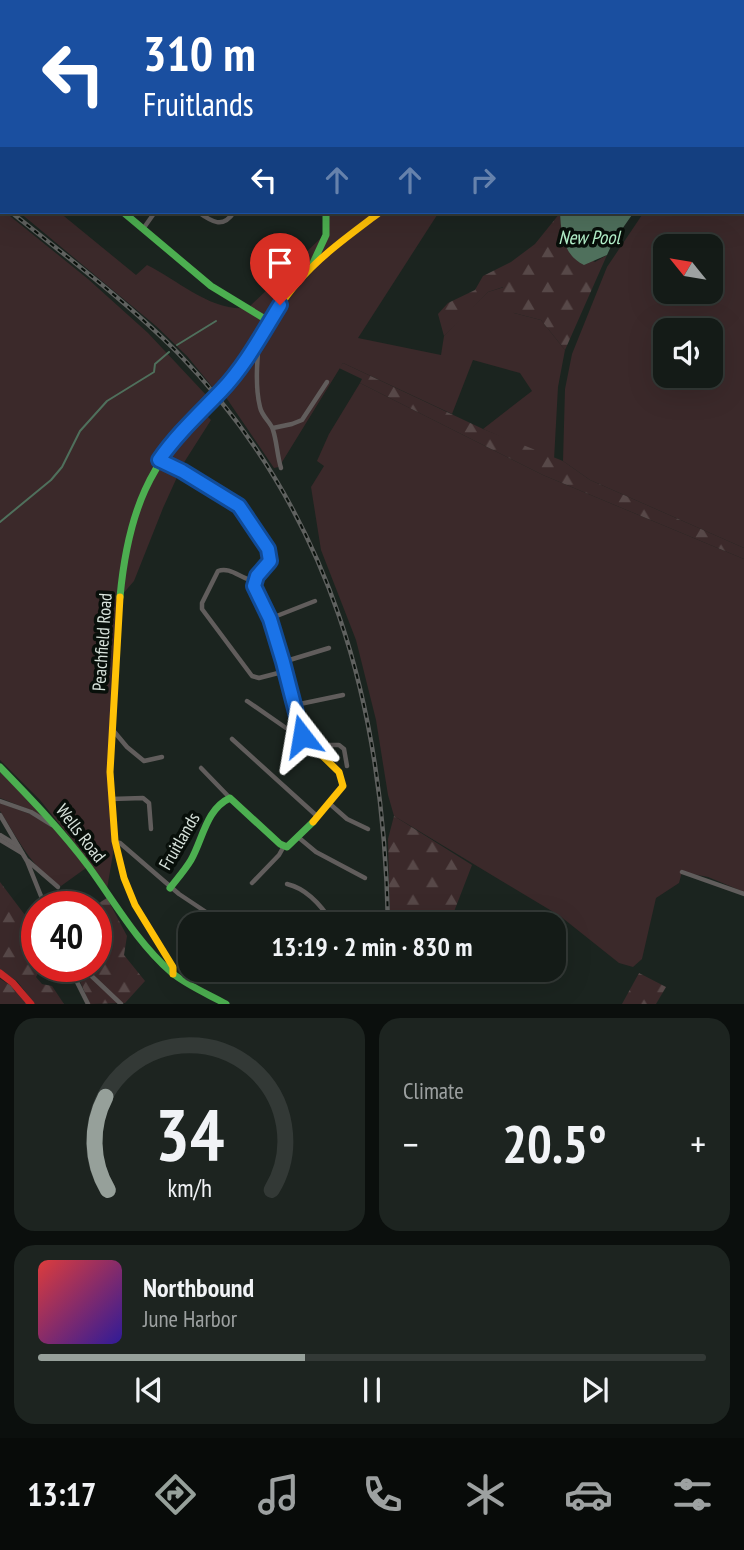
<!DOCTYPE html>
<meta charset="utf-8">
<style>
:root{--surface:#141b17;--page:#1d2420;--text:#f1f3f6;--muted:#9da1a1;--line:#333936;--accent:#96a09a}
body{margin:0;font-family:"PT Sans Narrow",sans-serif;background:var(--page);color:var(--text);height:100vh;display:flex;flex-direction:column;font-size:26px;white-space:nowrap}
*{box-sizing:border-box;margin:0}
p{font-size:23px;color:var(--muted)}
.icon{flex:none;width:38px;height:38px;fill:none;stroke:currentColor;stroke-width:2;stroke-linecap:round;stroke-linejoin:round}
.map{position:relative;height:1004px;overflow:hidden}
.sheet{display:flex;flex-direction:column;gap:14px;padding:14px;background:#0b0f0d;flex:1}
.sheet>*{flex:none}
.hud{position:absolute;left:0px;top:0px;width:746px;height:214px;box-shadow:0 7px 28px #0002,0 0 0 2px var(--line);background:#1a4fa0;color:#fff;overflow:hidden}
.needle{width:46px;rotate:300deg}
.fabs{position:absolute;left:653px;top:234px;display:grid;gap:14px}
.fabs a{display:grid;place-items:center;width:70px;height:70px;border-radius:14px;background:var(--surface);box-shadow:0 7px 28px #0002,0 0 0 2px var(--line);font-size:35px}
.speed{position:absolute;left:21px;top:891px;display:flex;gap:14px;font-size:35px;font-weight:700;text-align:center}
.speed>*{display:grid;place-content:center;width:91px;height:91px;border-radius:50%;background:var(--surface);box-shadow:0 7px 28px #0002,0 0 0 2px var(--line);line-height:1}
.speed .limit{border:10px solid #d22;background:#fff;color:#111}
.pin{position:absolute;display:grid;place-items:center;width:60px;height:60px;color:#fff;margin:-72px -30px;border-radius:50% 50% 50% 0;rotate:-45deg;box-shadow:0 0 7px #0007}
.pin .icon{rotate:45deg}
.me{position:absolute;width:77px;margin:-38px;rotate:346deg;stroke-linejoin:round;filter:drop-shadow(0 0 5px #0008)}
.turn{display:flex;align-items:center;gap:24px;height:147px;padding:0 28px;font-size:32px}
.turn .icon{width:91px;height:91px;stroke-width:2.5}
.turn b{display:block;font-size:49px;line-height:60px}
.lanes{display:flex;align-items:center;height:66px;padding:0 28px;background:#0003;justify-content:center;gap:35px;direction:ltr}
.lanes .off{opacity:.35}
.big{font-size:52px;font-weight:600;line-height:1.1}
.sheet .tile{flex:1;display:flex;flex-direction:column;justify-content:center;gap:10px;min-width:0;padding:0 24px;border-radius:21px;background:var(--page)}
.sheet .dial{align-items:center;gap:0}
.dial svg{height:182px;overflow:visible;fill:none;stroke:var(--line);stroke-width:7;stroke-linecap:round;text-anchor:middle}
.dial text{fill:var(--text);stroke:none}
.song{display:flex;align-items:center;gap:21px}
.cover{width:84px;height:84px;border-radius:10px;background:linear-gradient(135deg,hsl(0 70% 55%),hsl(250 70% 35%))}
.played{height:7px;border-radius:4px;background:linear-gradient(90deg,var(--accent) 40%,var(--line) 40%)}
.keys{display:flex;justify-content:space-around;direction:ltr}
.heat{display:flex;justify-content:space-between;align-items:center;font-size:38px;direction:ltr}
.sheet .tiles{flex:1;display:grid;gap:14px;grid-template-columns:1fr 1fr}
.tile:last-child{grid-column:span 2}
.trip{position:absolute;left:178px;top:912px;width:388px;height:70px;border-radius:21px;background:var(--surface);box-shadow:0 7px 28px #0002,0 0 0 2px var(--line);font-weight:600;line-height:70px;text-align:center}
.menu{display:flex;height:112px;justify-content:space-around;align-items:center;background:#080b09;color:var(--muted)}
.menu .icon{width:49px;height:49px}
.menu .current{color:var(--accent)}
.menu b{font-size:32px;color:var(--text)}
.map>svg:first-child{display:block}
.grass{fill:#3b292a;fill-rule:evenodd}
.forest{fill:url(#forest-firs)}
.water{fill:#4f705c}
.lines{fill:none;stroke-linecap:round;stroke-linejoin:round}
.stream{stroke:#4f705c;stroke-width:2}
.street{stroke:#615d5c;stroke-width:4.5}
.fast{stroke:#4caf50;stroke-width:7}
.slow{stroke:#ffc107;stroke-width:7}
.jam{stroke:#c62828;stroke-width:7}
.rail-casing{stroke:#5f615f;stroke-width:4.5}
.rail{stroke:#080f0a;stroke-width:2;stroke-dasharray:5;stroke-linecap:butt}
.jam-bridge{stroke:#c62828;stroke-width:7}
.route-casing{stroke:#114b97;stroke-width:18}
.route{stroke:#1a73e8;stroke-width:12}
.labels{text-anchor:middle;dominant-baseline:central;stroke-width:7;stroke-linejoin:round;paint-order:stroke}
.street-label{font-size:18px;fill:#d8e3dc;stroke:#080f0a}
.water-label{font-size:19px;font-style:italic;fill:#b4f2cb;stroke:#080f0a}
</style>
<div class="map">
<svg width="744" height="1004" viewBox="0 0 744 1004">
<defs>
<pattern id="forest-firs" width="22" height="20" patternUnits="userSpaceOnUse" patternTransform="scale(1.75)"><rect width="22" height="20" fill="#3b292a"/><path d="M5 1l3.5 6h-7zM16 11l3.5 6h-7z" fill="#574848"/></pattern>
</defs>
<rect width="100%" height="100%" fill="#1b241f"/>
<!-- grass -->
<g class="grass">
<path d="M 321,0 L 669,0 L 321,2 Z"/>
<path d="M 744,88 L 744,548 L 590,480 L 563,461 L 565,389 L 572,354 L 607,267 L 644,212 L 744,212 ZM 665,247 L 710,247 L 710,292 L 665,292 ZM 665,331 L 710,331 L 710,376 L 665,376 Z"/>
<path d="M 0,208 L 88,279 L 148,333 L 207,396 L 210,405 L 204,413 L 211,420 L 183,464 L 163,508 L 134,581 L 121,596 L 110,772 L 115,842 L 107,889 L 81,851 L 40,800 L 0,760 Z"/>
<path d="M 19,212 L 59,212 L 136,275 L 147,265 C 178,280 211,312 248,308 L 323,236 L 328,212 L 439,212 L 358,338 L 441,355 L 444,336 L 463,316 L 488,292 L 504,287 L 514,313 L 541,320 L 565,350 L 558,387 L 554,460 L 483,429 L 532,391 L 520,373 L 473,360 L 452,414 L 343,363 L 279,467 L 274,468 L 223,393 L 214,389 L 187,356 L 156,326 Z"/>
<path d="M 360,383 L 543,475 L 744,559 L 744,892 L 708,877 L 682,872 L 679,883 L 656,898 L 642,959 L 633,967 L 619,963 L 560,916 L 394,816 L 388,795 L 376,720 L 356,640 L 321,550 L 311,487 L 324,466 L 317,461 L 329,434 Z"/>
<path d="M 0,772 L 50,822 L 33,811 L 0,798 Z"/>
<path d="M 0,803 L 30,814 L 57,830 L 86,868 L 61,886 C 32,869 18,839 0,811 Z"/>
</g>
<!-- forest -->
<g class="forest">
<path d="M 560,213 L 565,244 L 595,262 L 607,255 L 565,350 L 541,320 L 514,313 L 502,304 L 503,287 L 488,292 L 444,336 L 438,314 L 448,303 L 475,290 L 483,276 L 511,262 L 535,244 Z"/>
<path d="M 343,363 L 483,429 L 563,461 L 590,480 L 744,548 L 744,559 L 543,475 L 360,383 L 362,379 L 339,368 Z"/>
<path d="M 394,816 L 472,865 L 450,922 L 411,920 L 410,924 L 390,924 L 388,839 Z"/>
<path d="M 0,882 L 37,931 L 37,966 L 42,966 L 36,977 L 42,984 L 52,986 L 64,1004 L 35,1004 L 17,981 L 0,970 Z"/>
<path d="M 107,898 L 127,936 L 124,955 L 145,981 L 125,1003 L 90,1004 L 73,966 L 96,966 L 96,906 L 94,906 Z"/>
<path d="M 639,973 L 666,987 L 656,1004 L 622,1004 Z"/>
<path d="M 0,979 L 13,987 L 27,1004 L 0,1004 Z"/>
</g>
<!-- water -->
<path class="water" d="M 560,212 L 634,212 L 613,242 L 607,255 L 584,265 C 563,255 561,233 560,212 Z"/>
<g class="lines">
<!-- stream -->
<g class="stream">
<path d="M 177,345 L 216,321"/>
<path d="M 0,522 L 51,480 L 62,467 L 80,431 L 107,401 L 154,372 L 155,364 L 169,352"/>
</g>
<!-- street -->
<g class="street">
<path d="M 65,0 L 67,2"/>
<path d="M 144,0 L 146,2"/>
<path d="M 96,2 L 98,0"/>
<path d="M 170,2 L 172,0"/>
<path d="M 247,2 L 248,0"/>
<path d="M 671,2 L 672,0"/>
<path d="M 0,18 L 2,20"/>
<path d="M 198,212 C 212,222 223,229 234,212"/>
<path d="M 143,229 L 155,212"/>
<path d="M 259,341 C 257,362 255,387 260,407 C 262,417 271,422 273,430 C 277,442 277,455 281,468"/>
<path d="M 273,428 L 292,424 L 302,420 L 327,382"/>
<path d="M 254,581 C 241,579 230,566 218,571 L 202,603 L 202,609 L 252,676 L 259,678 L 286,671"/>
<path d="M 269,619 L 315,601"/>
<path d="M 283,662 L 329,648"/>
<path d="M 247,701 L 286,728 L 300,729"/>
<path d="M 295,705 L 343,695"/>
<path d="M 112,729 L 127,747 L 144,761 L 162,757"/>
<path d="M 232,739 L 318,817"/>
<path d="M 321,754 L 330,745 L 339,745 L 344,749 L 347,766"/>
<path d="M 201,768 L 230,798"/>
<path d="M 111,799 L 143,798 L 149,803 L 151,829"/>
<path d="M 0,801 L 31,812 L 52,825"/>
<path d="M 330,804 L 347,819 L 368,829"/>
<path d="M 0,815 L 27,861 L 45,906"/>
<path d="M 0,835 L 18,846"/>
<path d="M 298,837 L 316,852 L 365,878"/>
<path d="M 0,840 L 22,853"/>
<path d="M 115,842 L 120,843 L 179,894 L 224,924"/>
<path d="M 28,861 L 58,887"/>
<path d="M 682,872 L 744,894"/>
<path d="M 252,883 L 279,855 L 284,846"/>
<path d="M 287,884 C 308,889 322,906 333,924"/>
<path d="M 69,966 L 88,1004"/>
<path d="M 81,966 L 121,1004"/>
<path d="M 335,970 L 382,974"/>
</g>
<!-- fast -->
<g class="fast">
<path d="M 318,0 L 318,2"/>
<path d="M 556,0 L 559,2"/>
<path d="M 0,102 L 2,103"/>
<path d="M 123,212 L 211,286 L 270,322"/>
<path d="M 313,263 L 326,235 L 326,212"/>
<path d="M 120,597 C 128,511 149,463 209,402"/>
<path d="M 0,767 C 31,799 62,831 89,867 C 115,903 137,942 171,972 C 186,985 208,994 226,1004"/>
<path d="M 170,888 C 177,879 185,870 191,860 C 203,839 206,809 230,798 L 280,844 L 287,847 L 313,822"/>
</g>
<!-- slow -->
<g class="slow">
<path d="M 222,391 C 248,356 269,316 297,283 C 321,255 351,234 380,212"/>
<path d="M 159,460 C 185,473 213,487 236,504 C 249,514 267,546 270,561 L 257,576 L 254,586 L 269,619 L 283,662 L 302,736 L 339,772 L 343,786 L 313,822"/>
<path d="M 120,597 L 110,772 L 115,841 L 124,878 L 135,905 L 173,967 L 173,974"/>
</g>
<!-- jam -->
<path class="jam" d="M 0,973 L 13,983 L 31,1004"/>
<defs>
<g id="rail">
<path d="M 0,203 L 2,204"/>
<path d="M 11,212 C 67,257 126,301 177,352 C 332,511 384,707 388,924"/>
</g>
</defs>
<!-- rail casing -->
<use href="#rail" class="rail-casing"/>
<!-- rail -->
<use href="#rail" class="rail"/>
<!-- jam-bridge -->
<path class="jam-bridge" d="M 209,402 L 222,391"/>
</g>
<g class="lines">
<defs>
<path id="route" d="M 280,305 C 262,334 245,366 221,391 C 199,414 177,434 159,460 L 182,471 L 239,506 L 268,549 L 270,561 L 257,576 L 254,586 L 270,619 L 283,662 L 302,736"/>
</defs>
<!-- route casing -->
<use href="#route" class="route-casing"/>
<!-- route -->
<use href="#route" class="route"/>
</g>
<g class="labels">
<!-- street labels -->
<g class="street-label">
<text transform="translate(102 642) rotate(-86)">Peachfield Road</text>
<text transform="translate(81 833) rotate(52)">Wells Road</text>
<text transform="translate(179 841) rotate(-60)">Fruitlands</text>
</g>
<!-- water labels -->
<g class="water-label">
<text x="589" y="237">New Pool</text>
</g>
</g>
</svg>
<div class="fabs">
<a><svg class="needle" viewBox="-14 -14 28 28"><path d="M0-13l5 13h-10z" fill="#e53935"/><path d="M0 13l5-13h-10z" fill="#9da1a1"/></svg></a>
<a><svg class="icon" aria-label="sound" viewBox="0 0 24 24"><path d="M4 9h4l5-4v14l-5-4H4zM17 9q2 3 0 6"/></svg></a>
</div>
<div class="speed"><div class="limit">40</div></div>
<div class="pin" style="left:280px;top:305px;background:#d93025"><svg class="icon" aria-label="arrive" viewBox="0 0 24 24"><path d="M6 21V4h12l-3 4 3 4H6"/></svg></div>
<svg class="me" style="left:302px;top:736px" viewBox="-20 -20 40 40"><path d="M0-17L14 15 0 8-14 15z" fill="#1a73e8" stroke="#fff" stroke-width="4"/></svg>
<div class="trip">13:19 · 2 min · 830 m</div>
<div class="hud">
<div class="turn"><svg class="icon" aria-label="left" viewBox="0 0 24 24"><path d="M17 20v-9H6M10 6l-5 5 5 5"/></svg><div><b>310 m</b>Fruitlands</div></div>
<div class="lanes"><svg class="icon" aria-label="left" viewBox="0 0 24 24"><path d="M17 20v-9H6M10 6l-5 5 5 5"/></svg><svg class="icon off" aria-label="ahead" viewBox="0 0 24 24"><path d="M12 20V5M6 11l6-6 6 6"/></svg><svg class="icon off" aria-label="ahead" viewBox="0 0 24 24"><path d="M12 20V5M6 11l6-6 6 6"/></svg><svg class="icon off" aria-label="right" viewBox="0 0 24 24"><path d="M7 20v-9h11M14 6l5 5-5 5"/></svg></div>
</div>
</div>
<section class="sheet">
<div class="tiles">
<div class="tile dial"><svg viewBox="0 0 100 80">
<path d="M14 69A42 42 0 1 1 86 69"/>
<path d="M14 69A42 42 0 0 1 13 28" stroke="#96a09a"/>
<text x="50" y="56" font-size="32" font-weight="700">34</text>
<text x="50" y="72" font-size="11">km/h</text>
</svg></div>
<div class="tile"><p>Climate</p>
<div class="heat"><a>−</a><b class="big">20.5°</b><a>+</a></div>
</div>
<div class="tile">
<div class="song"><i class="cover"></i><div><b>Northbound</b><p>June Harbor</p></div></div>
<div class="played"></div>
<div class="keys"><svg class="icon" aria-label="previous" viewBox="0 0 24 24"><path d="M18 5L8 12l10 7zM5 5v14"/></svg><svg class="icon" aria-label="pause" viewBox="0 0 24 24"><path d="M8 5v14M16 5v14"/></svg><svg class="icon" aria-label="next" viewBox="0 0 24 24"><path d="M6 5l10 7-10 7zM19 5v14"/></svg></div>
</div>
</div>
</section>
<nav class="menu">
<b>13:17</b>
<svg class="icon current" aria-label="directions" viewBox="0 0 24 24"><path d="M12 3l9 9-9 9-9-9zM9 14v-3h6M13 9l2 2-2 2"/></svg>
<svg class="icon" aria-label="music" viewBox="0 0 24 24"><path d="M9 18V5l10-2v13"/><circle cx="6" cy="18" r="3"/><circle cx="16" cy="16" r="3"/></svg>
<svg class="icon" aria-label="phone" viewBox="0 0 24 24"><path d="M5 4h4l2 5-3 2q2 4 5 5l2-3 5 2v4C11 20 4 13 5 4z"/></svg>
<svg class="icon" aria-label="climate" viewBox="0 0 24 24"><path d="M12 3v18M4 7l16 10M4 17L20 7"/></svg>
<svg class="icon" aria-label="car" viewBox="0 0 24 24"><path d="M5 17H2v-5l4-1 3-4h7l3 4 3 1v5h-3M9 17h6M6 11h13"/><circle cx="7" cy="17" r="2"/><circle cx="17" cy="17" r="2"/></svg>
<svg class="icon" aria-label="filters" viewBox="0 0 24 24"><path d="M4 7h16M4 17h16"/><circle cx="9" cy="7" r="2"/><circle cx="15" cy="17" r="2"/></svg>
</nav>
